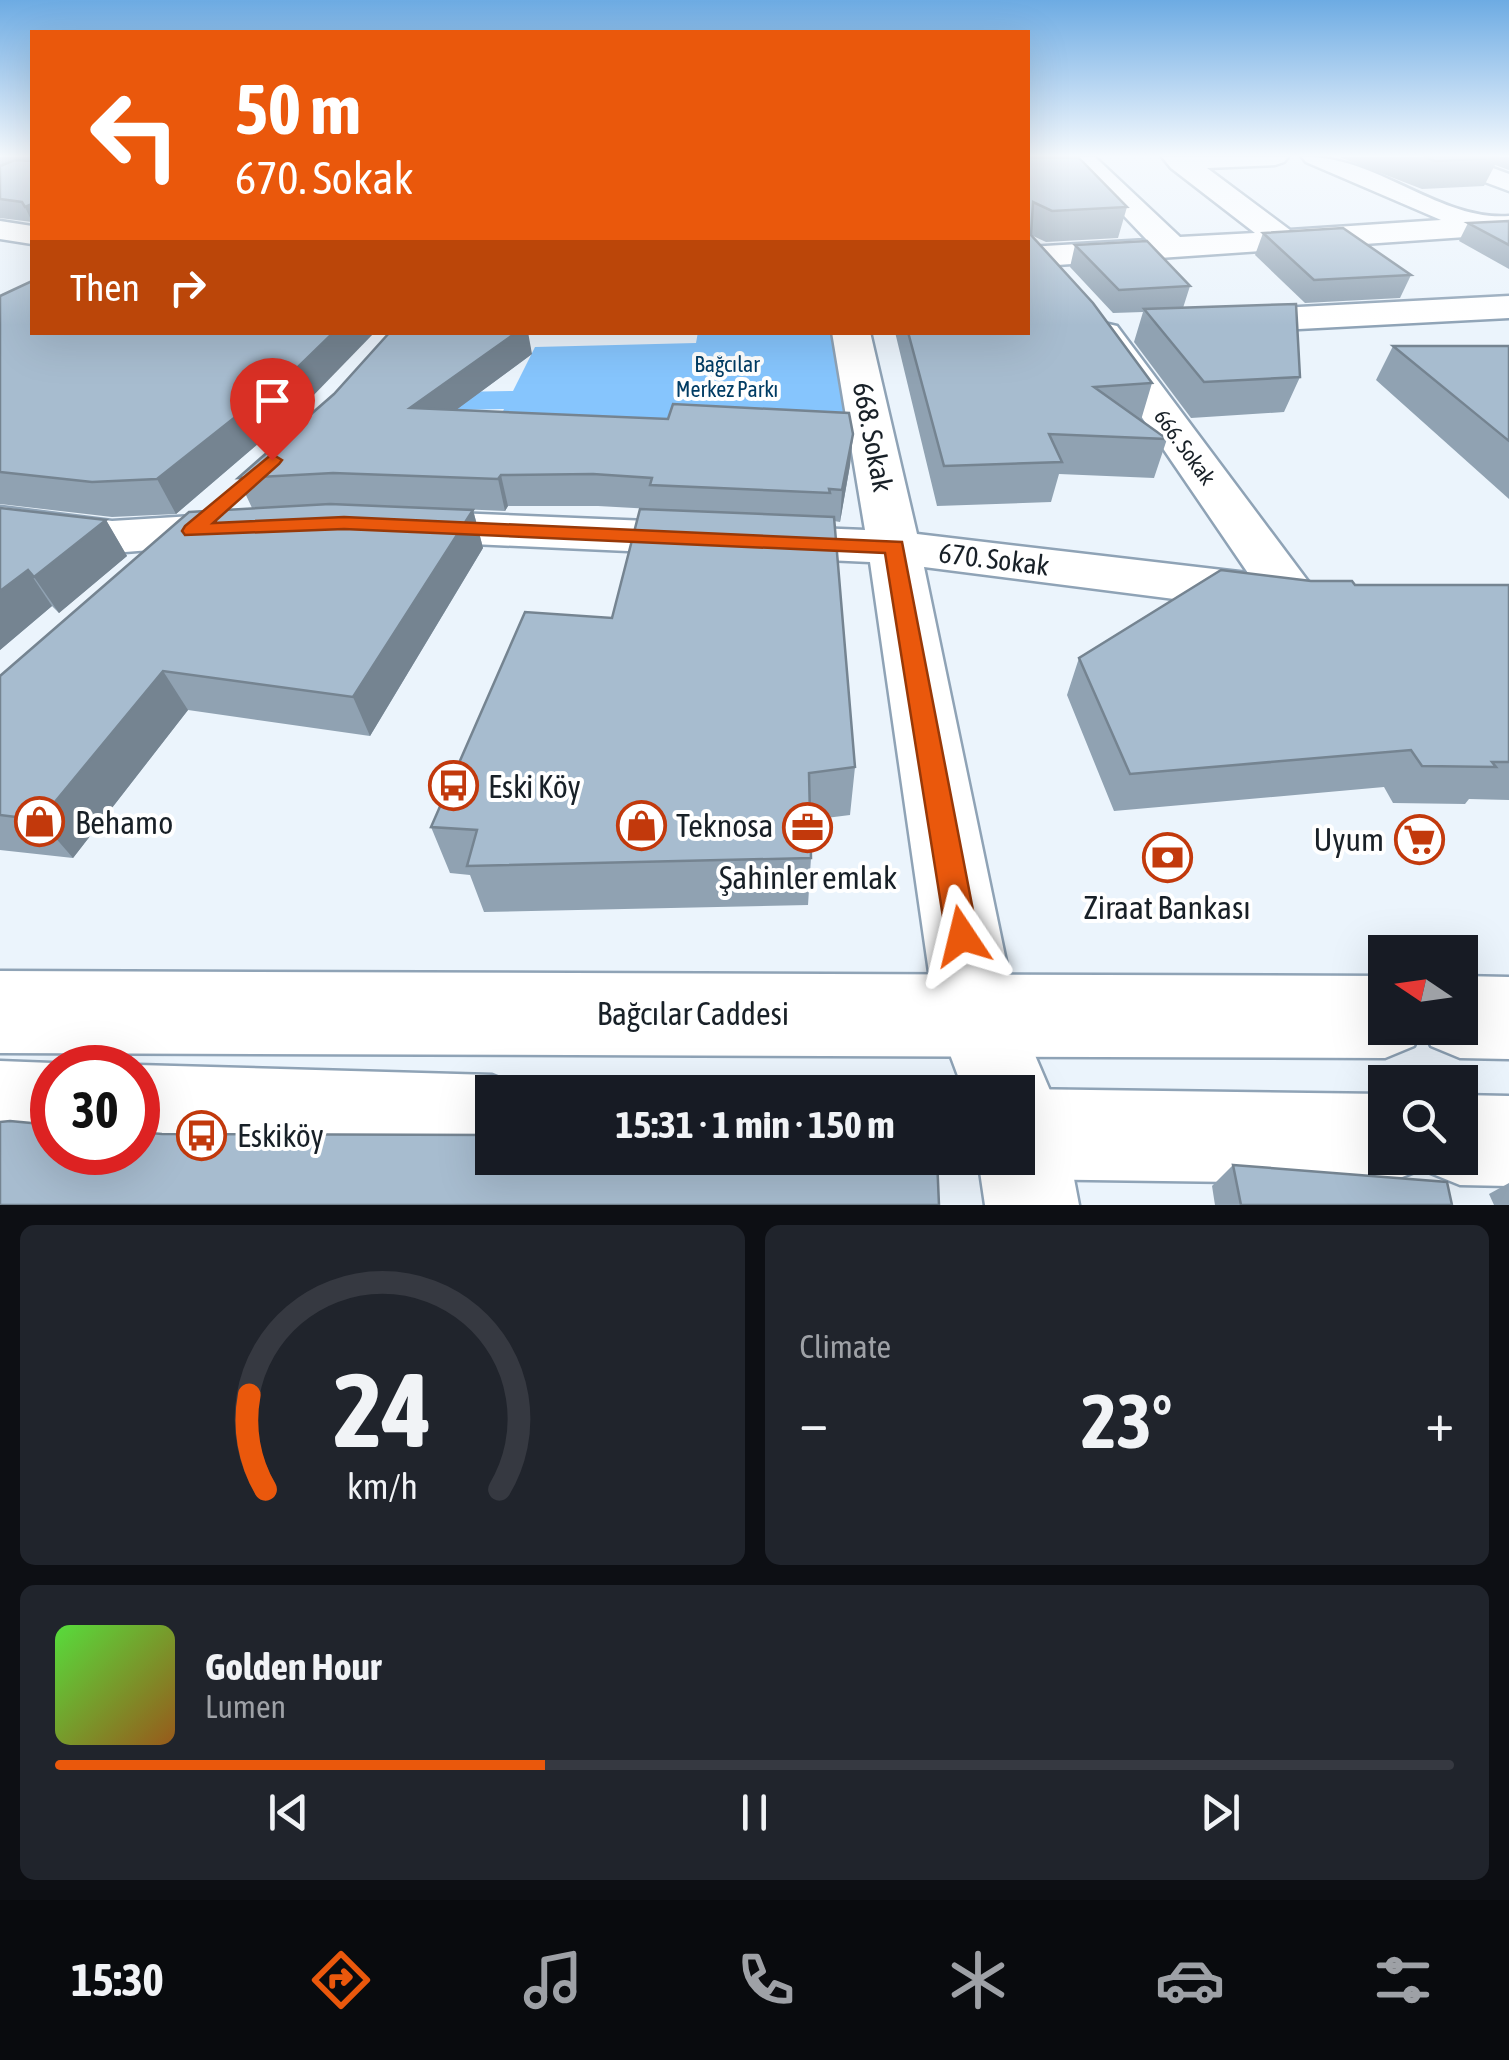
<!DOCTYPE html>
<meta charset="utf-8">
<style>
:root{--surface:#171b24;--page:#20242c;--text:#f1f3f6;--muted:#9ea1a6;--line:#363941;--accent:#ea580c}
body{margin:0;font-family:"Asap Condensed",sans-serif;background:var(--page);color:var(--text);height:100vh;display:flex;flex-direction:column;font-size:38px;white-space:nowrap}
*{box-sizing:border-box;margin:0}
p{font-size:32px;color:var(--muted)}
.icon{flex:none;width:55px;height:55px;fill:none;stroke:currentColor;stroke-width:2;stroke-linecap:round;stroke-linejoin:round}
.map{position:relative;height:1205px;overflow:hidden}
.drawer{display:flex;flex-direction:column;gap:20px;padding:20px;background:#0d0f14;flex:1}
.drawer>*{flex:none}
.guide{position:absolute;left:30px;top:30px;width:1000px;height:305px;border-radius:0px;box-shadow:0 10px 40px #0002;background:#ea580c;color:#fff;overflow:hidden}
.needle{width:65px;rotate:283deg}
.controls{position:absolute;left:1368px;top:935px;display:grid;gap:20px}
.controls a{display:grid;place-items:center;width:110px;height:110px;border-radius:0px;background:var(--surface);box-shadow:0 10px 40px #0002;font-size:50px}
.speed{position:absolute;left:30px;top:1045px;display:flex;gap:20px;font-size:50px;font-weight:700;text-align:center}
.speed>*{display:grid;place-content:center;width:130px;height:130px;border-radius:50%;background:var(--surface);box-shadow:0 10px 40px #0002;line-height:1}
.speed .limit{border:15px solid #d22;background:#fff;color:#111}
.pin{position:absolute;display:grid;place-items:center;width:85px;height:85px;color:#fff;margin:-102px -42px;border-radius:50% 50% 50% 0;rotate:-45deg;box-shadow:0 0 10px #0007}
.pin .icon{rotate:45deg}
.me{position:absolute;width:110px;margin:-55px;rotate:350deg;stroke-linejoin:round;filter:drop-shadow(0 0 8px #0008)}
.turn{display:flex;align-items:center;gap:35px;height:210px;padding:0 40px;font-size:45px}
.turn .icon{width:130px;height:130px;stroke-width:2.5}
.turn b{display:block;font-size:70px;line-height:85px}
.then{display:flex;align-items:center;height:95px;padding:0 40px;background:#0003;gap:20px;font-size:38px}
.big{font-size:75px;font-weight:700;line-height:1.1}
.drawer .tile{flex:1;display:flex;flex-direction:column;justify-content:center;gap:15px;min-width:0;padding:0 35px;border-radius:15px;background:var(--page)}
.drawer .dial{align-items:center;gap:0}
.dial svg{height:260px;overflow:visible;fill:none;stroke:var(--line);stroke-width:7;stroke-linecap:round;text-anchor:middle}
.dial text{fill:var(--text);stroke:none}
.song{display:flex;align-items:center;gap:30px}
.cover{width:120px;height:120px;border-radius:15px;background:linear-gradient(135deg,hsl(110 70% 55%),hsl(30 70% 35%))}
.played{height:10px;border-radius:5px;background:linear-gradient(90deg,var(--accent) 35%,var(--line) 35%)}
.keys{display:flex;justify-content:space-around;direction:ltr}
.heat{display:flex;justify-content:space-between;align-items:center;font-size:55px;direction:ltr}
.drawer .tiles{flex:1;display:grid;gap:20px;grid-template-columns:1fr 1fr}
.tile:last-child{grid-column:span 2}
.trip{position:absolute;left:475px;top:1075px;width:560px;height:100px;border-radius:0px;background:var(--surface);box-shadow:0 10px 40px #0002;font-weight:700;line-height:100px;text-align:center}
.tab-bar{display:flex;height:160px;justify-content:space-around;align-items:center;background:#090b0e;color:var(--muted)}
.tab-bar .icon{width:70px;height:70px}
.tab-bar .on{color:var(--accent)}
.tab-bar b{font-size:45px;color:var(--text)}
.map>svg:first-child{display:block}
.green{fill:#86c5fd}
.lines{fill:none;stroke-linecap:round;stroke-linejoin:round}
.minor-casing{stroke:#8fa3b6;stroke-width:5}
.tertiary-casing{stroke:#8fa3b6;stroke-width:5}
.secondary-casing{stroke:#8fa3b6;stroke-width:5}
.minor{fill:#fff;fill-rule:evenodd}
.tertiary{fill:#fff;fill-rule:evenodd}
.secondary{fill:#fff;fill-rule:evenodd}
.wall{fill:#90a2b2}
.shaded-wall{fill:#758491}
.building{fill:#a7bccf;stroke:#758491;stroke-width:2.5}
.route{fill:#ea580c;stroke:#983908;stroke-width:2.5}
.labels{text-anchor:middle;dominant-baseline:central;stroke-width:8;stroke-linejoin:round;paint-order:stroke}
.far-park-label{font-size:22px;fill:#003c64;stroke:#fff}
.far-street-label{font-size:22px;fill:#182027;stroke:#fff}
.street-label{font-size:28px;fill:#182027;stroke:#fff}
.near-poi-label{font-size:32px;fill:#182027;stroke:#fff;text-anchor:start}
.near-street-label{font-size:32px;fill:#182027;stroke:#fff}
</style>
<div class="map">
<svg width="1509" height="1205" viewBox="0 0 1509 1205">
<rect width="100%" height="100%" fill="#ebf4fc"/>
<!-- green -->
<path class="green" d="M 698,332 L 851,332 L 870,418 L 497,425 L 504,409 L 326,413 L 343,394 L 513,391 L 535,347 L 696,343 Z"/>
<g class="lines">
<defs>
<g id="minor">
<path d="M 1068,157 L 1095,157 L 1180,237 L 1255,233 L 1171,168 L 1162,157 L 1288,157 L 1284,162 L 1275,165 L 1207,168 L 1290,230 L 1441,220 L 1306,162 L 1302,157 C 1376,154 1438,221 1509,216 L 1509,234 L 1028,267 L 1028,247 L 1147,240 Z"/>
<path d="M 1427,157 L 1463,157 L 1509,174 L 1509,191 L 1431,162 Z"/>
<path d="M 0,221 L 32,226 L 32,244 L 0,239 Z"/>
<path d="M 1509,296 L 1509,318 L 1224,333 L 1211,330 L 1206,322 L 1211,314 L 1224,311 Z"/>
<path d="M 1104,323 L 1117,326 L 1319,596 L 1311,609 L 1292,614 L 924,567 L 1017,1014 L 1005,1043 L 976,1055 L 947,1043 L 935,1014 L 870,562 L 407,541 L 389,537 L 382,526 L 389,515 L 407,511 L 865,530 L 832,332 L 870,332 L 917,534 L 1248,573 L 1085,334 L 1091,326 Z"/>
<path d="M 0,507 L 112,521 L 241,513 L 259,517 L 266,528 L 259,539 L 241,543 L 112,553 L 0,537 Z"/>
</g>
<path id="tertiary" d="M 976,973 L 1005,985 L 1063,1121 L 1079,1205 L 985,1205 L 978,1158 L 1018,1158 L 1018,1092 L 964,1092 L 935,1014 L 947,985 Z"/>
<g id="secondary">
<path d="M 0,971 L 1385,976 L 1385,1028 L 1422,1028 L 1414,1046 L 1385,1058 L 0,1053 Z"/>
<path d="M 1460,976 L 1509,977 L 1509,1059 L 1460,1058 L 1431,1046 L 1423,1028 L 1460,1028 Z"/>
<path d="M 0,1061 L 52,1063 L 63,1068 L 52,1068 L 52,1151 L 0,1149 Z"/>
<path d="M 138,1065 L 492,1075 L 523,1088 L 525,1092 L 492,1092 L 492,1158 L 506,1158 L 492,1163 L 138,1153 L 138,1068 L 132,1068 Z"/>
<path d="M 1018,1089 L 1385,1094 L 1385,1158 L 1460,1158 L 1460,1095 L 1509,1096 L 1509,1186 L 1460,1185 L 1428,1172 L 1422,1158 L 1417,1171 L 1385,1184 L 1018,1179 L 986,1166 L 983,1158 L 1018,1158 L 1018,1092 L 1010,1092 Z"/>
</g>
</defs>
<!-- minor casing -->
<use href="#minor" class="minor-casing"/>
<!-- tertiary casing -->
<use href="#tertiary" class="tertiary-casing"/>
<!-- secondary casing -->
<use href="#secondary" class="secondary-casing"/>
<!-- minor -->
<use href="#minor" class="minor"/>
<!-- tertiary -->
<use href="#tertiary" class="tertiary"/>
<!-- secondary -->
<use href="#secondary" class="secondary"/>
</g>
<!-- wall -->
<g class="wall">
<path d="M 0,157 L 32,157 L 32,222 L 0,218 Z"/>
<path d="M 1028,157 L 1127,207 L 1118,238 L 1046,242 L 1031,235 L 1152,383 L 1141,420 L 1167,439 L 1154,478 L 1059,474 L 1051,502 L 937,506 L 895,332 L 1028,332 Z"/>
<path d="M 1339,157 L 1509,157 L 1509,170 L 1495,165 L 1484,186 L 1422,189 Z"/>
<path d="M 1509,221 L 1509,269 L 1459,241 L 1468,223 Z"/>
<path d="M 1263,233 L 1411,275 L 1400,298 L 1305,303 L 1255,255 Z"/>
<path d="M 1075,245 L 1190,286 L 1183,308 L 1300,377 L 1284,412 L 1191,418 L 1134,342 L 1143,312 L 1113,313 L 1070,267 Z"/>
<path d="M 0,296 L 308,401 L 176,514 L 112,517 L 0,504 Z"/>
<path d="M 1393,346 L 1509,346 L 1509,499 L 1376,380 Z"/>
<path d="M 532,354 L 456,410 L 853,434 L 850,465 L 840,522 L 834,521 L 855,767 L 850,815 L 810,820 L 811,858 L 808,905 L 484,912 L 470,875 L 450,873 L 431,827 L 612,618 L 652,509 L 598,506 L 508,506 L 505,511 L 344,504 L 473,510 L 483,548 L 370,736 L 188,710 L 73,858 L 0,850 L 0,676 L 252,508 L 238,478 Z"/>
<path d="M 0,508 L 106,520 L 127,556 L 59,613 L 52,606 L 0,650 Z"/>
<path d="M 1311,581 L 1355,585 L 1509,585 L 1509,800 L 1469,799 L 1465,804 L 1393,803 L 1384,787 L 1114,811 L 1067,695 L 1079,658 Z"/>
<path d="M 1233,1165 L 1452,1205 L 1215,1205 L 1212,1186 Z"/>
<path d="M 1509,1183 L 1509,1205 L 1494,1205 L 1489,1194 Z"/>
</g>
<!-- shaded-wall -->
<g class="shaded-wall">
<path d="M 32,204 L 32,222 L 25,207 Z"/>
<path d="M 334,332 L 375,332 L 308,401 L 176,514 L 157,479 Z"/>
<path d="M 517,332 L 528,332 L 532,354 L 418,438 L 410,408 Z"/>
<path d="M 853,434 L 850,465 L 840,522 L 842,490 Z"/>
<path d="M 501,475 L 508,506 L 505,511 L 498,479 Z"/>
<path d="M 473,510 L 483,548 L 370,736 L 353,697 Z"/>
<path d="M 106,520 L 127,556 L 59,613 L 34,577 Z"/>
<path d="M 28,570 L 52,606 L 0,650 L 0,591 Z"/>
<path d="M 163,671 L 188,710 L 73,858 L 40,820 Z"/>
</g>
<!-- building -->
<g class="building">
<path d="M 1028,157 L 1079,158 L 1127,207 L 1052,211 L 1033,202 L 1031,235 L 1093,303 L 1152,383 L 1094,387 L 1167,439 L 1049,434 L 1062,462 L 944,466 L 908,332 L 1028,332 Z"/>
<path d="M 1424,157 L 1495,157 L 1498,158 L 1435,161 Z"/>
<path d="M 15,160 L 32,161 L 32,204 L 25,207 L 22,202 L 0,199 L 0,166 Z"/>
<path d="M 1509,221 L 1509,245 L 1468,223 Z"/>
<path d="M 1343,228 L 1411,275 L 1314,280 L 1263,233 Z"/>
<path d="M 1147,241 L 1190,286 L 1119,290 L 1075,245 Z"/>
<path d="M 32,281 L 32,332 L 334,332 L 297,368 L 157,479 L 92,482 L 0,472 L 0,296 Z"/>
<path d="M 1296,304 L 1300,377 L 1204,382 L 1144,309 Z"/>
<path d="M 390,332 L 517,332 L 410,408 L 668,419 L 673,404 L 849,413 L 853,434 L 842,490 L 829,489 L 830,493 L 650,485 L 652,478 L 593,474 L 501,475 L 498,479 L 333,473 L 238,478 L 334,394 Z"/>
<path d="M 1393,346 L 1509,346 L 1509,441 Z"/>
<path d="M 330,504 L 473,510 L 353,697 L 163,671 L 40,820 L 0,815 L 0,676 L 189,512 Z"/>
<path d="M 0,508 L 106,520 L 34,577 L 28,570 L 0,591 Z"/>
<path d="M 640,509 L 834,517 L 855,767 L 809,773 L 811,858 L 467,866 L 477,830 L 431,827 L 525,612 L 612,618 Z"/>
<path d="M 1221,570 L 1311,581 L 1352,581 L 1355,585 L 1509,585 L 1509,762 L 1492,762 L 1496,767 L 1422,766 L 1411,750 L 1130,774 L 1079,658 Z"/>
<path d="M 10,1121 L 52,1125 L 52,1152 L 138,1152 L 138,1132 L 162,1134 L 492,1135 L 492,1158 L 937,1158 L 939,1205 L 0,1205 L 0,1122 Z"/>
<path d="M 1233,1165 L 1447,1182 L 1452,1205 L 1241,1205 Z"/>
</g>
<!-- sky -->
<linearGradient id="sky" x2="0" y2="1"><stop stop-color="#6dabe3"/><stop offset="0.48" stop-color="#f6fafe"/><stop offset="1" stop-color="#f6fafe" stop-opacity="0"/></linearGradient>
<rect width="1509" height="325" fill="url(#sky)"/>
<!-- route -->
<path class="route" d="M 272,454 L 282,460 L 279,464 L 213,523 L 344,517 L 902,542 L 978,936 L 973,947 L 962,951 L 951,947 L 946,936 L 885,553 L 344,529 L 185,535 L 182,531 L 185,526 Z"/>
<!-- icons -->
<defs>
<symbol id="bus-ring" viewBox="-11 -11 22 22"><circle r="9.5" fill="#fff" stroke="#c2390c" stroke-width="1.5"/><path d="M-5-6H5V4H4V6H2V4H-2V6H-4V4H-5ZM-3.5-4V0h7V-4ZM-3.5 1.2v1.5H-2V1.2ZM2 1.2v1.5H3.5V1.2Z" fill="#c2390c"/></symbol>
<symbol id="shop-ring" viewBox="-11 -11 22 22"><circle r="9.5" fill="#fff" stroke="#c2390c" stroke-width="1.5"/><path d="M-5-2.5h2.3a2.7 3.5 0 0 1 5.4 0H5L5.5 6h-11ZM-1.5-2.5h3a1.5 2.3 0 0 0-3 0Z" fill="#c2390c"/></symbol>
<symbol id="office-ring" viewBox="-11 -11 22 22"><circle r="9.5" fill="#fff" stroke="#c2390c" stroke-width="1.5"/><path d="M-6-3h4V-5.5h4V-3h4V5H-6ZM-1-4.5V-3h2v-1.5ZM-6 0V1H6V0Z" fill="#c2390c"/></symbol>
<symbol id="supermarket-ring" viewBox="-11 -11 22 22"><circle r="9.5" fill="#fff" stroke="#c2390c" stroke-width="1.5"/><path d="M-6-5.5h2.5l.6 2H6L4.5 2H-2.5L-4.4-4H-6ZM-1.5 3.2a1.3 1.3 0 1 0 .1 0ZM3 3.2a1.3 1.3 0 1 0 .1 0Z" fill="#c2390c"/></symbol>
<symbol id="bank-ring" viewBox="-11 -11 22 22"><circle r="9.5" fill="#fff" stroke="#c2390c" stroke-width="1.5"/><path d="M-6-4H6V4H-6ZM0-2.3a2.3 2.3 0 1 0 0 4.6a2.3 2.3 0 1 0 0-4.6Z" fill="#c2390c"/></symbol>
</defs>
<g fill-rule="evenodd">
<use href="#bus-ring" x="426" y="758" width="55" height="55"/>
<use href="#shop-ring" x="12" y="794" width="55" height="55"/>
<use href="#shop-ring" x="614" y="798" width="55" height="55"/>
<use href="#office-ring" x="780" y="800" width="55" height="55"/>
<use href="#supermarket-ring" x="1392" y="812" width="55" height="55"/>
<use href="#bank-ring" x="1140" y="830" width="55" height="55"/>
<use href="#bus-ring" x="174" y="1108" width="55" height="55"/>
</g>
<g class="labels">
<!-- far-park labels -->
<g class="far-park-label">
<text x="727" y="364">Bağcılar<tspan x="727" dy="25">Merkez Parkı</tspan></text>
</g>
<!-- far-street labels -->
<g class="far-street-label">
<text transform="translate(1185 447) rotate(54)">666. Sokak</text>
</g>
<!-- street labels -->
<g class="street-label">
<text transform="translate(873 437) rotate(79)">668. Sokak</text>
<text transform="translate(994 559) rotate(7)">670. Sokak</text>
</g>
<!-- near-poi labels -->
<g class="near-poi-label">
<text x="488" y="786">Eski Köy</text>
<text x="75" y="822">Behamo</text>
<text x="676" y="825">Teknosa</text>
<text x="1384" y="839" text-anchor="end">Uyum</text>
<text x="808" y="877" text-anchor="middle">Şahinler emlak</text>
<text x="1167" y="907" text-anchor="middle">Ziraat Bankası</text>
<text x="237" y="1135">Eskiköy</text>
</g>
<!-- near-street labels -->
<g class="near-street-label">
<text x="693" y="1013">Bağcılar Caddesi</text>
</g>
</g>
</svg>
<div class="controls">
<a><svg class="needle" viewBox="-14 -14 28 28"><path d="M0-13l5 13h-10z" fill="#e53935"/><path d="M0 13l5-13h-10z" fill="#9ea1a6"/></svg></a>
<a><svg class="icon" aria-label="search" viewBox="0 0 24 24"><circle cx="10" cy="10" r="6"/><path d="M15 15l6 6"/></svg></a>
</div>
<div class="speed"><div class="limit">30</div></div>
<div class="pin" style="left:272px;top:460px;background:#d93025"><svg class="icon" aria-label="arrive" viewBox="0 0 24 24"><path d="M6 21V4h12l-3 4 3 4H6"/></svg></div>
<svg class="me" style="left:962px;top:936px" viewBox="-20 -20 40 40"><path d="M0-17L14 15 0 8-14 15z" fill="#ea580c" stroke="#fff" stroke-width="4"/></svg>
<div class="trip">15:31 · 1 min · 150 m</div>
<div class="guide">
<div class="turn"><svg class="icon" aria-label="left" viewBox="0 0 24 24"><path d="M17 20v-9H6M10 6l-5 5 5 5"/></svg><div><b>50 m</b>670. Sokak</div></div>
<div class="then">Then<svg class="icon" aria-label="right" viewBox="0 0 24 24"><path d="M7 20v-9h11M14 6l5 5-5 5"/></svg></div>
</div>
</div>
<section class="drawer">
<div class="tiles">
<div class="tile dial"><svg viewBox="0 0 100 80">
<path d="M14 69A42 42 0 1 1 86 69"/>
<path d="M14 69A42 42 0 0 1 9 40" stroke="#ea580c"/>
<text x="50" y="56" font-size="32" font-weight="700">24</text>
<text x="50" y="72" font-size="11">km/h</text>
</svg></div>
<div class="tile"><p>Climate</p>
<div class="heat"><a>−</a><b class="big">23°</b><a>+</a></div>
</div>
<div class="tile">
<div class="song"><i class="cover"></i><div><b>Golden Hour</b><p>Lumen</p></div></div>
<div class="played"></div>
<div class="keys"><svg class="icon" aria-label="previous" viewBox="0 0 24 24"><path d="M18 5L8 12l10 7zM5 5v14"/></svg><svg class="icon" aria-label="pause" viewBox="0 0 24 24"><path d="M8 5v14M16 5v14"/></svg><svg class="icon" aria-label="next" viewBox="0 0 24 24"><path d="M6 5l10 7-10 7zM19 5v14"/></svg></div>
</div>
</div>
</section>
<nav class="tab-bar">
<b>15:30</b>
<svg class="icon on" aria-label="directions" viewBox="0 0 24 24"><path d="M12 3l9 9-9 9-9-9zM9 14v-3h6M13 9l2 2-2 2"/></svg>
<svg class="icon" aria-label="music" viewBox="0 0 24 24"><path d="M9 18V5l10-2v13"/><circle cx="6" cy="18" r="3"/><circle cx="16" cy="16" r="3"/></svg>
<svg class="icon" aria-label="phone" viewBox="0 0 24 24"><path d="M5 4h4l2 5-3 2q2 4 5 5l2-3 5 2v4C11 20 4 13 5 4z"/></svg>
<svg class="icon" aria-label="climate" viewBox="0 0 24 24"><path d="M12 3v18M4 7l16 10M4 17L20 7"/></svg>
<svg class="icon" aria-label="car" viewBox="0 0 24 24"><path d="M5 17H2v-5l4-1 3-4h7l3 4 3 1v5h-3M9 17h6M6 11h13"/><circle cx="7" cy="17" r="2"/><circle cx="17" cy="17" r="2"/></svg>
<svg class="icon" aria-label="filters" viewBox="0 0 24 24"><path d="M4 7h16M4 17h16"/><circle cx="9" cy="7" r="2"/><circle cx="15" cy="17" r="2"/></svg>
</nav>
